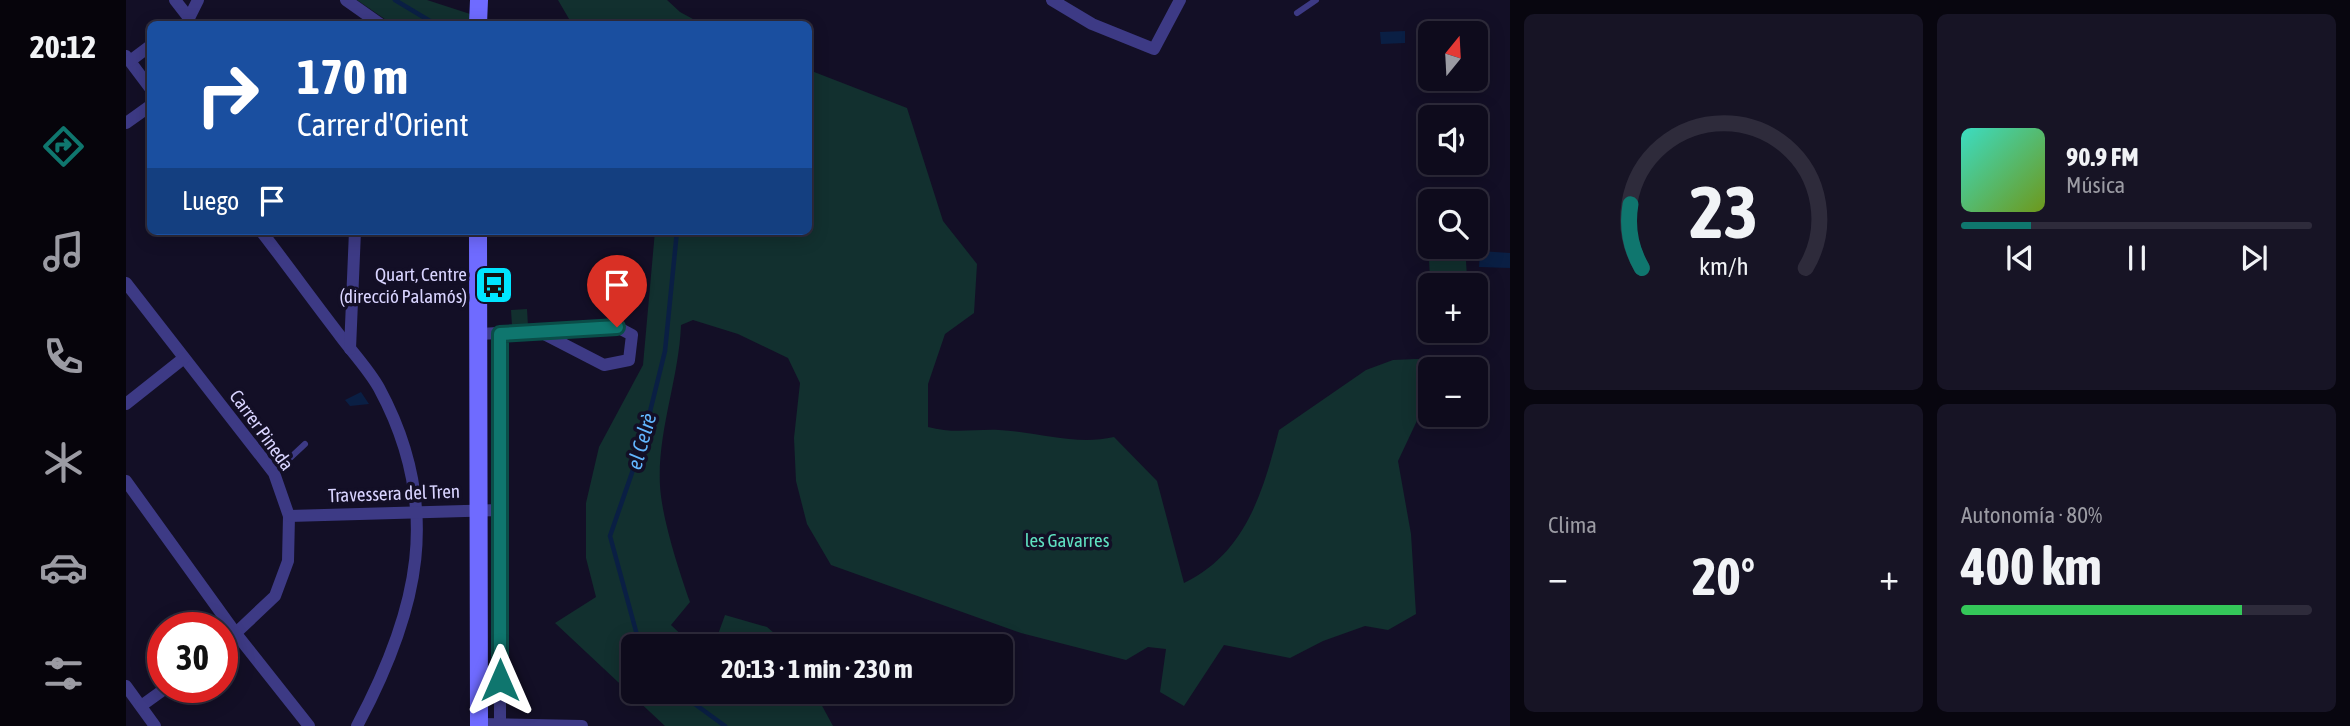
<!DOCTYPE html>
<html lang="es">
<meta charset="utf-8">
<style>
:root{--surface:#0e0b1c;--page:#171425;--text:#f1f3f6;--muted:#9b9ba3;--line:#2e2b3b;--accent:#0f766e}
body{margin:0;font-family:"Asap Condensed",sans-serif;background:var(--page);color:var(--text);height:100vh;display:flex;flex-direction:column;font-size:26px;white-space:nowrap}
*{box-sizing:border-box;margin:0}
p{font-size:23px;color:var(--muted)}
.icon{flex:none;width:38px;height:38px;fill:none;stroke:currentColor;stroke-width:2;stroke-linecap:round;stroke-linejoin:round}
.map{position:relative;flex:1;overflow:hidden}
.panel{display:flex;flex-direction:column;gap:14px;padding:14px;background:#08060f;width:840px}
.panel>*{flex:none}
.hud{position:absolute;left:21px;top:21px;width:665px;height:214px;border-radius:10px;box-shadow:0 4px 18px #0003,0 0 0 2px var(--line);background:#1a4fa0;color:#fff;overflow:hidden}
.needle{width:46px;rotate:18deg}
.controls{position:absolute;left:1292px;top:21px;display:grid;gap:14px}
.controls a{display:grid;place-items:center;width:70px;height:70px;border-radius:10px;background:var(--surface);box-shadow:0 4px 18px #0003,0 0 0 2px var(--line);font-size:35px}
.speed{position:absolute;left:21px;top:612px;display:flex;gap:14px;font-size:35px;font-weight:700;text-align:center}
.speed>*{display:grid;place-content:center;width:91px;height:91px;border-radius:50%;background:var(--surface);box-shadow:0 4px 18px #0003,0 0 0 2px var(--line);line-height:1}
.speed .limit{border:10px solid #d22;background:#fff;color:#111}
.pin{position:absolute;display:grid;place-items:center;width:60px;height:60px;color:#fff;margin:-72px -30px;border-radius:50% 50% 50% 0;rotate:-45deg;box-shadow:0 0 7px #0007}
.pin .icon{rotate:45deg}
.me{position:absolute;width:77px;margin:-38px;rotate:0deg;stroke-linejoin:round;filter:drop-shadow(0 0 5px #0008)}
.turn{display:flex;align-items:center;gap:24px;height:147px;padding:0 35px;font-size:32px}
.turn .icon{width:91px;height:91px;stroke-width:2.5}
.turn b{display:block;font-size:49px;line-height:60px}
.then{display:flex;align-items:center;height:66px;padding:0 35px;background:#0003;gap:14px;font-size:26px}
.big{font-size:52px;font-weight:700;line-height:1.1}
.panel .card{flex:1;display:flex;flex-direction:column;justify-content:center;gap:10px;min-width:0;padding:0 24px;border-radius:10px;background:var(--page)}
.panel .dial{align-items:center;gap:0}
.dial svg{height:182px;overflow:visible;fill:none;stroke:var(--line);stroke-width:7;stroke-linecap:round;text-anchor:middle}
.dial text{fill:var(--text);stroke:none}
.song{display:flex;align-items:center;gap:21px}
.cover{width:84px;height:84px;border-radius:10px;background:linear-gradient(135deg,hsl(170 70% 55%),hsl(80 70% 35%))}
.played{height:7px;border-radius:4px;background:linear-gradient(90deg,var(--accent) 20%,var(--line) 20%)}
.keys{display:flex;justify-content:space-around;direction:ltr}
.heat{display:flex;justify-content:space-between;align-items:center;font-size:38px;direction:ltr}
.charge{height:10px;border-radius:5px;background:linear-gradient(90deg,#34c759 80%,var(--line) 0)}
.panel .tiles{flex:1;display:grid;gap:14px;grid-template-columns:repeat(2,1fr)}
.trip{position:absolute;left:495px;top:634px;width:392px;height:70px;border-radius:10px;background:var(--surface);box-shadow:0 4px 18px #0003,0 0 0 2px var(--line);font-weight:700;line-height:70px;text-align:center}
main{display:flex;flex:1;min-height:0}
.tab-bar{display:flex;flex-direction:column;width:126px;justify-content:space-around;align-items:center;background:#06040b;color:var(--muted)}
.tab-bar .icon{width:49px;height:49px}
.tab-bar .selected{color:var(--accent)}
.tab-bar b{font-size:32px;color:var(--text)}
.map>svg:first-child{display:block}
.green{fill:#12302f}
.water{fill:#0a1f44}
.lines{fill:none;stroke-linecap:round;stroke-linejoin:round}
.stream{stroke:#0a1f44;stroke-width:4.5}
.service{stroke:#3d3a85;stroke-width:6}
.minor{stroke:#3d3a85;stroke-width:12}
.secondary{stroke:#6f6bff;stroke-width:18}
.route-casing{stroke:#0a4d48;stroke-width:18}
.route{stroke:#0f766e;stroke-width:12}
.labels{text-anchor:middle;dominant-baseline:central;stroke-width:7;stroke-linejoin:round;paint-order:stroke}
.poi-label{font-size:19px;fill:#d9d4ff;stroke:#130f26;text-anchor:end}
.street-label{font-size:19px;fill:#d9d4ff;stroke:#130f26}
.park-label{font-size:19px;fill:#5fe0c0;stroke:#130f26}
.water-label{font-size:21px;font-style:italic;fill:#62b6ff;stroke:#130f26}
</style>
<main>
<nav class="tab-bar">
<b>20:12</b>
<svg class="icon selected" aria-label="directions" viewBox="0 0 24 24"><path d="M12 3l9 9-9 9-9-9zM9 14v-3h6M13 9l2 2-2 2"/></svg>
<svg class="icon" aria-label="music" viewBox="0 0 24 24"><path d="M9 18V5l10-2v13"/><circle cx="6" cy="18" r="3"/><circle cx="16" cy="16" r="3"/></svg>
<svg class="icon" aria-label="phone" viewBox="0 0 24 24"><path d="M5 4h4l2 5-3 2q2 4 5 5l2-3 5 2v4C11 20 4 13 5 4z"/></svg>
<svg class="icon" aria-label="climate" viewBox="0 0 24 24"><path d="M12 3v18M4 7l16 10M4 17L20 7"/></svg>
<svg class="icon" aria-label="car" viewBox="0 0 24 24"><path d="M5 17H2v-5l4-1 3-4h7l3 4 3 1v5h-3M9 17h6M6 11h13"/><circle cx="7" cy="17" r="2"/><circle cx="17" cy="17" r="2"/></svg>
<svg class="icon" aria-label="filters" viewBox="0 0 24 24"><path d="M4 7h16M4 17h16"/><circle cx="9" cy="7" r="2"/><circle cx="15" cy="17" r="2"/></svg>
</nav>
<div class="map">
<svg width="1384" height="726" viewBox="0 0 1384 726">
<rect width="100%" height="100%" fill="#130f26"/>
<!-- green -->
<g class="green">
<path d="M 231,0 L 301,0 L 375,24 L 266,24 Z"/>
<path d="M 432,0 L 541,0 L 554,12 L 576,24 L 446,24 Z"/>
<path d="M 683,70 L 781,108 L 817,221 L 851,264 L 848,313 L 819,334 L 802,384 L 802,427 C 827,434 848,429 873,430 C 912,432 950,446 988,437 L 1031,481 L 1058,583 C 1120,553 1137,492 1153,430 L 1240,370 L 1267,360 L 1314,358 L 1311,369 L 1304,369 L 1304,393 L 1272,461 L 1285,534 L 1290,614 L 1262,630 L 1239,626 L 1197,641 L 1164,658 L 1098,645 L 1058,706 L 1034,692 L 1040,649 L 1022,647 L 1000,660 L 895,633 L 705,565 L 681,524 L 670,481 L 668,438 L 674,383 L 662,358 L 612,334 L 567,320 L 555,325 C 553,379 531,432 534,486 C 536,519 553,571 564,602 L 545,625 L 567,646 L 508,646 L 508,691 L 688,691 L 707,726 L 539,726 L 429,623 L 470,597 L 460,558 L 460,503 L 473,447 L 517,365 L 529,231 L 682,231 Z"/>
<path d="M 1301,222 L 1304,247 L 1339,247 L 1341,276 L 1304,278 Z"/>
<path d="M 401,309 L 402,326 L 386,326 L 385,310 Z"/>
<path d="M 599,615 L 641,627 L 663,646 L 584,646 L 590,640 Z"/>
</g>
<!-- water -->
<g class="water">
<path d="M 1279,31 L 1279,43 L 1255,44 L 1254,32 Z"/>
<path d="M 1354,251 L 1384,253 L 1384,268 L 1353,267 Z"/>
<path d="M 235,392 L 243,404 L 224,406 L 219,400 Z"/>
</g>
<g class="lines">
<!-- stream -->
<g class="stream">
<path d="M 269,0 L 309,24"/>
<path d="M 514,646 L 484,536 L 516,444 L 539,351 L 551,231"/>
<path d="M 551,691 L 599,726"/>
</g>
<!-- service -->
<g class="service">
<path d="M 1171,13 L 1190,0"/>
<path d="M 148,473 L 179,444"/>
</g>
<!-- minor -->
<g class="minor">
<path d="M 49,0 L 63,18 L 72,0"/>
<path d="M 220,0 L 254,24"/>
<path d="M 926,0 L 966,24 L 1028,49 L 1054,0"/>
<path d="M 0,56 L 24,88"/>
<path d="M 4,61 L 24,46"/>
<path d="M 0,123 L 24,106"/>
<path d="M 135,231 C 162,266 188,302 215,337 C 227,353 243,370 253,388 C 318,508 292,612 231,726"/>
<path d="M 0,283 L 148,473 L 163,516 L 162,561 L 149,596 L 96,646"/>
<path d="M 352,334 L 491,327 L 506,335 L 503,360 L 478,365 L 416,333"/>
<path d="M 374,334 L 374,726"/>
<path d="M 224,349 L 229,231"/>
<path d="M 0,404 L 58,358"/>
<path d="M 0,481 L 111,635 L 183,726"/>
<path d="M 163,516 L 374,510"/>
<path d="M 0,686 L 29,726"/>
<path d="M 15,706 L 40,688"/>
<path d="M 353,724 L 456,726"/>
</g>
<!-- secondary -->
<g class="secondary">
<path d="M 352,24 L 353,0"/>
<path d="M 352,231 L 353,726"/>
</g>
</g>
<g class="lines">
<defs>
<path id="route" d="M 374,680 L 374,334 L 491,327"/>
</defs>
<!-- route casing -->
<use href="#route" class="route-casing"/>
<!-- route -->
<use href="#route" class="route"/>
</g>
<!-- icons -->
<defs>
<symbol id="bus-square" viewBox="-11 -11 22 22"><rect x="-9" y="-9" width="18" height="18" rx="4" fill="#00e5ff" stroke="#130f26"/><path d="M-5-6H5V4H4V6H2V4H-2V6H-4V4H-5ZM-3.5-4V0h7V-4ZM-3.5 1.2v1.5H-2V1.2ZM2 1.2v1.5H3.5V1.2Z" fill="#111"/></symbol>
</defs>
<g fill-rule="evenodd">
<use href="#bus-square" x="346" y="263" width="44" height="44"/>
</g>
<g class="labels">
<!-- poi labels -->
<g class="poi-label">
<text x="341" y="274">Quart, Centre<tspan x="341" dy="22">(direcció Palamós)</tspan></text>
</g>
<!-- street labels -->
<g class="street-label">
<text transform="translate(136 430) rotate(54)">Carrer Pineda</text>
<text transform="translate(268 493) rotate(-2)">Travessera del Tren</text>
</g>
<!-- park labels -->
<g class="park-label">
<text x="941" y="540">les Gavarres</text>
</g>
<!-- water labels -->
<g class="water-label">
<text transform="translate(515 441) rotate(-74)">el Celrè</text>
</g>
</g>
</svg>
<div class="controls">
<a><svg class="needle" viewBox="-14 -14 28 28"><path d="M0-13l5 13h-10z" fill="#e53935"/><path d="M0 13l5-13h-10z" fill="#9b9ba3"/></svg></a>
<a><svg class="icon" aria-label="sound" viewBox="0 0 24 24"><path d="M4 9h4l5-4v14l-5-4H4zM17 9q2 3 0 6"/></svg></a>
<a><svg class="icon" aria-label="search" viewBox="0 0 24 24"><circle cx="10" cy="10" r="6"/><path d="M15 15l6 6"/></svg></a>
<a>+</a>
<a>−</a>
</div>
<div class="speed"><div class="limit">30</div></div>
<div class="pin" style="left:491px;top:327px;background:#d93025"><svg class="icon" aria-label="arrive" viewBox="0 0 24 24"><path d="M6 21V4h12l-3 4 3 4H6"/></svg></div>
<svg class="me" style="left:374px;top:680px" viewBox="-20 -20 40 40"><path d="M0-17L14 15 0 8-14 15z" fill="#0f766e" stroke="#fff" stroke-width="4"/></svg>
<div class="trip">20:13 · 1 min · 230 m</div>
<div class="hud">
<div class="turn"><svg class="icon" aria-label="right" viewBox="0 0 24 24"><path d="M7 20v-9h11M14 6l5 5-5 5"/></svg><div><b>170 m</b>Carrer d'Orient</div></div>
<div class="then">Luego<svg class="icon" aria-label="arrive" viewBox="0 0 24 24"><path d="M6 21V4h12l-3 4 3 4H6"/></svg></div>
</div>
</div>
<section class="panel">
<div class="tiles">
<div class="card dial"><svg viewBox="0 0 100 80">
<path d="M14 69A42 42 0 1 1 86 69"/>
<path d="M14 69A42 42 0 0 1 9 41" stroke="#0f766e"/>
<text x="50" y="56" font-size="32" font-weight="700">23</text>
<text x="50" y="72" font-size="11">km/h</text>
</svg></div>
<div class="card">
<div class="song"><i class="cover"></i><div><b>90.9 FM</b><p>Música</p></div></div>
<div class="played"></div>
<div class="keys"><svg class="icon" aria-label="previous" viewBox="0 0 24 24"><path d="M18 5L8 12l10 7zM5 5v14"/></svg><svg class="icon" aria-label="pause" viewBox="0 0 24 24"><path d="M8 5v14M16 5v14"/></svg><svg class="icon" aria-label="next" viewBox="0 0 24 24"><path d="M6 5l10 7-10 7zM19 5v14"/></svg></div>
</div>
<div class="card"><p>Clima</p>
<div class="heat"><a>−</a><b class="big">20°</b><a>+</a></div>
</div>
<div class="card"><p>Autonomía · 80%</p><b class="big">400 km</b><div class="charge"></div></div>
</div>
</section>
</main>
